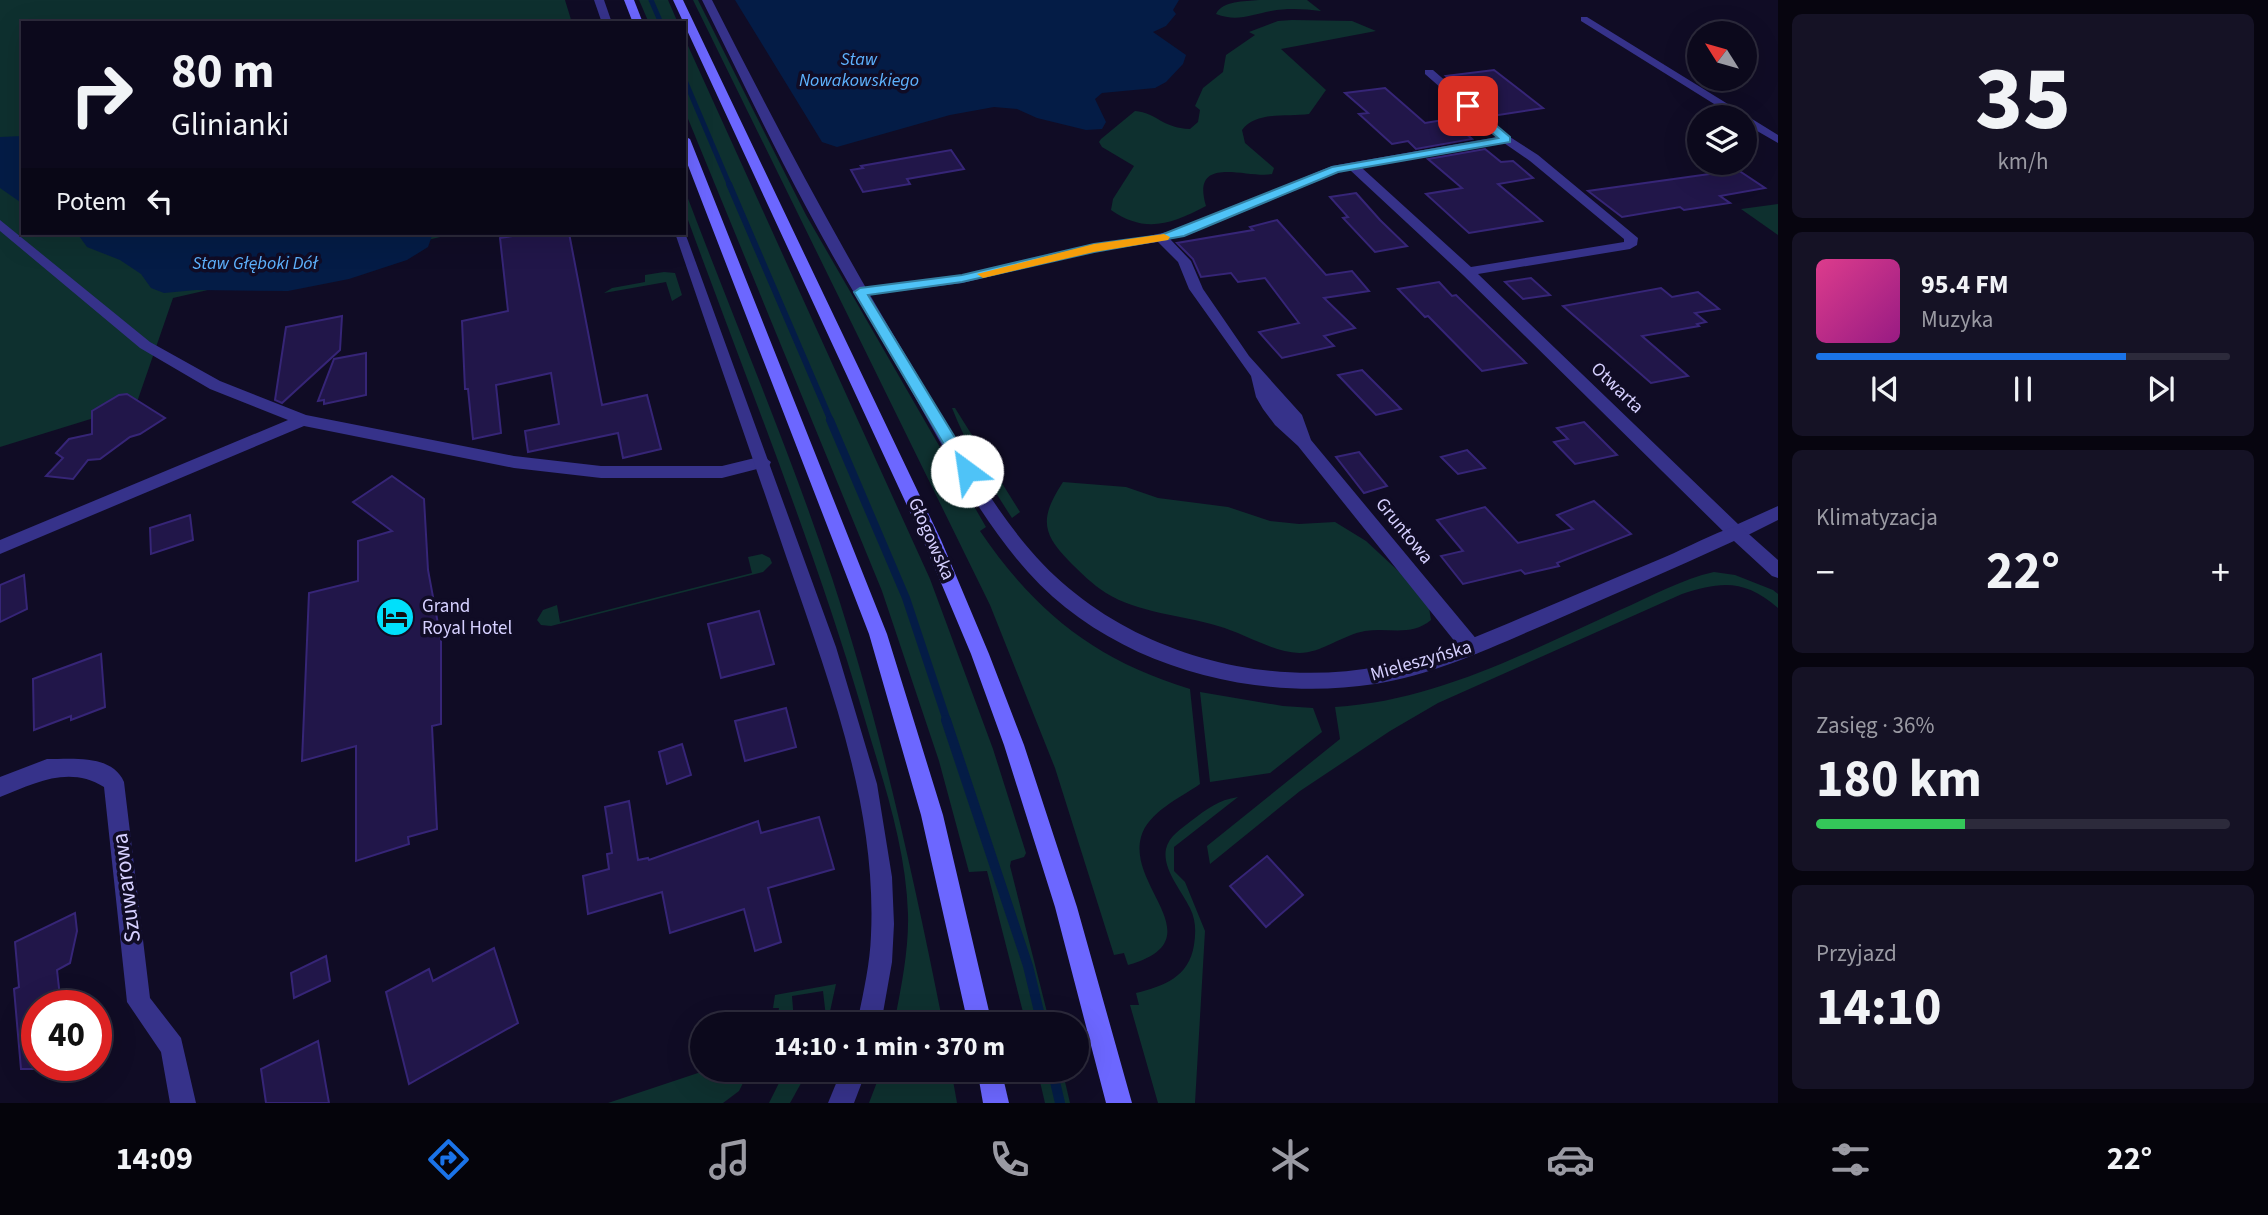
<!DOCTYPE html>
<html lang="pl">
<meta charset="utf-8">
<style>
:root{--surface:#0c091c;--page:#151225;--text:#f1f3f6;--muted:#9a9aa3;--line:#2c2a3b;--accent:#1a73e8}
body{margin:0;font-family:"Source Sans 3",sans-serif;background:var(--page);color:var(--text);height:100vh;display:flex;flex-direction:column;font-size:26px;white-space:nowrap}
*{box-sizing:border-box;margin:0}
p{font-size:23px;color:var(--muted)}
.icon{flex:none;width:38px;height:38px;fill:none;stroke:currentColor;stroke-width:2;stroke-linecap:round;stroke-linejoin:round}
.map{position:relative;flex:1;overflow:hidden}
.details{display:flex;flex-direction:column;gap:14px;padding:14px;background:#07050f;width:490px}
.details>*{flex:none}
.hud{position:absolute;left:21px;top:21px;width:665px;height:214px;border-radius:0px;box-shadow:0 7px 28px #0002,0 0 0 2px var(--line);background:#0c091c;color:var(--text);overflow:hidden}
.needle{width:46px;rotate:307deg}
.controls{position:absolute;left:1687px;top:21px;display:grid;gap:14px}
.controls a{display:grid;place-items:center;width:70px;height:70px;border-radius:50%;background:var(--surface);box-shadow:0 7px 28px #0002,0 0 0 2px var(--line);font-size:35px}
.speed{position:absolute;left:21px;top:990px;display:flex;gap:14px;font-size:35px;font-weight:700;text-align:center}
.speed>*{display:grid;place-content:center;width:91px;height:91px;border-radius:50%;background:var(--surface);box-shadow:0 7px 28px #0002,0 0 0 2px var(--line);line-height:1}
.speed .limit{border:10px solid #d22;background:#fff;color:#111}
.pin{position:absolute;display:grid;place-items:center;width:60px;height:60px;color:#fff;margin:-30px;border-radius:14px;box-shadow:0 4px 10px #0006}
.me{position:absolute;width:77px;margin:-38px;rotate:329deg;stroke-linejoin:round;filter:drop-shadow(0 0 5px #0008)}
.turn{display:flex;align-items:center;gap:24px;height:147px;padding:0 35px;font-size:32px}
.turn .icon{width:91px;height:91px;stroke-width:2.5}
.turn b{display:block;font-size:49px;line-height:60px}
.then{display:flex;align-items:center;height:66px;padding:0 35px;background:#0003;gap:14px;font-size:26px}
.big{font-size:52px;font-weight:700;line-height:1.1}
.details .card{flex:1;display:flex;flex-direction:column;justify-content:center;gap:10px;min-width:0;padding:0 24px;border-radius:10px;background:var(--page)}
.details .dial{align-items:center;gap:0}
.dial b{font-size:91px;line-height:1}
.song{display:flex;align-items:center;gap:21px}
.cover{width:84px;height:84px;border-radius:10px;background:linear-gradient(135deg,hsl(330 70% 55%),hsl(310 70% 35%))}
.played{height:7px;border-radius:4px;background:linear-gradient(90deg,var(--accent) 75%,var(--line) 75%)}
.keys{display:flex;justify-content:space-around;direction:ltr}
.heat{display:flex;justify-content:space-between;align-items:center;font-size:38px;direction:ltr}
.charge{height:10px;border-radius:5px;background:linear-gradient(90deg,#34c759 36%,var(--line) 0)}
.trip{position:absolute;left:690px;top:1012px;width:399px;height:70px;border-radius:35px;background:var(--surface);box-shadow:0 7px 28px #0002,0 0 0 2px var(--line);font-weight:700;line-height:70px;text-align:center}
.tabs{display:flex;height:112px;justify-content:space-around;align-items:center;background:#05040b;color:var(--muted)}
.tabs .icon{width:49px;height:49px}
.tabs .selected{color:var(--accent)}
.tabs b{font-size:32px;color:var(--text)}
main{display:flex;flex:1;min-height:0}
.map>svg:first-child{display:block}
.green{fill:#0e302f}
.water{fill:#041c46}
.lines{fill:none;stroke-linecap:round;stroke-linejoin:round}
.stream-far3{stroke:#041c46;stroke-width:5}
.stream-far2{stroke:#041c46;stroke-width:6}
.stream-far1{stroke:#041c46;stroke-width:8}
.stream{stroke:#041c46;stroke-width:10}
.building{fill:#211649;stroke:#362577;stroke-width:2}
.minor{fill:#36328a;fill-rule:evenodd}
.tertiary{fill:#36328a;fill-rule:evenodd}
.secondary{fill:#6c67ff;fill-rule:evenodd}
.route{fill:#4fc3f7;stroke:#337fa1;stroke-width:2}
.slow{fill:#f59e0b}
.labels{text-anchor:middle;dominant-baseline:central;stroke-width:7;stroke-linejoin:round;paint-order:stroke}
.far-water-label{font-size:18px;font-style:italic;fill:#5eb3ff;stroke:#100c25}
.street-label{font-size:19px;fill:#d6d0ff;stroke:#100c25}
.poi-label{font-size:19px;fill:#d6d0ff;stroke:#100c25;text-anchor:start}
.near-street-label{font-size:23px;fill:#d6d0ff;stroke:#100c25}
</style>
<main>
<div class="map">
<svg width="1778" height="1103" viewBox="0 0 1778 1103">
<rect width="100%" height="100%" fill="#100c25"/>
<!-- green -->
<g class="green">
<path d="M 0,0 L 565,0 L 572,23 L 23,23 L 23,233 L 458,233 L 173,298 L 136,405 L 0,447 Z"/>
<path d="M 639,0 L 668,0 L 678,23 L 649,23 Z"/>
<path d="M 693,0 L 698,0 L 806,215 L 986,527 L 980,531 C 1035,612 1095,660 1190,689 L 1200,784 C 1180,798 1148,812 1141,837 C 1127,888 1216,940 1128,965 L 1124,953 L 1114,955 L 1055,768 L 990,605 Z"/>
<path d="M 1259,0 L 1307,0 L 1321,11 C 1304,9 1288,8 1271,11 C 1250,15 1237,22 1216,14 C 1223,0 1244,2 1259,0 Z"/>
<path d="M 1292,20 L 1352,21 L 1376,31 L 1281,49 L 1326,90 L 1309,114 C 1288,117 1256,111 1242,130 L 1245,143 L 1274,168 L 1272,174 C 1248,179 1190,153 1206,206 C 1172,224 1145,234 1111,210 L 1113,199 L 1134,166 L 1102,147 L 1099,142 L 1101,139 L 1135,111 C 1157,113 1162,128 1190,129 L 1198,122 L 1200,110 L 1195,106 L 1203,88 L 1223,72 L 1226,55 L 1255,35 L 1249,32 L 1278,21 Z"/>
<path d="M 684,37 L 930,579 L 993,749 L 1026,853 L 1024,857 L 1011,861 L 1010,866 L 1050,1024 L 1026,1024 L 987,871 L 969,872 L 939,761 L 882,591 L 684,109 Z"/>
<path d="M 684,188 C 733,318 788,446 832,578 C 880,724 913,873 943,1024 L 894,1024 C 901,988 909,950 908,914 C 906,845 882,778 863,713 C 813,542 745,377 684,209 Z"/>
<path d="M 1778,204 L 1778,235 L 1741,209 Z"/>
<path d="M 664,272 L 675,273 L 682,295 L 672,301 L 666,282 L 604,293 L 612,288 L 645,282 L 645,275 Z"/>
<path d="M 952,408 L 955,408 L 1020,512 L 1012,518 C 989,483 968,448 952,408 Z"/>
<path d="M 1063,482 L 1126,487 L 1158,498 L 1228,507 L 1270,521 L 1299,524 L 1335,522 L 1366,541 L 1407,579 L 1429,608 L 1431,620 C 1411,637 1388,627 1365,631 C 1342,635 1322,653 1299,653 C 1272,652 1244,633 1218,626 C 1182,615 1138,613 1106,593 C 1092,584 1081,573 1069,561 C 1040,532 1041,516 1063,482 Z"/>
<path d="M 762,554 L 770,558 L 772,563 L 763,572 L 551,626 L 541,625 L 537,620 L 543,610 L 557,605 L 560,622 L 752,573 L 748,557 Z"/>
<path d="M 1714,572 L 1735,575 L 1773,590 L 1778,594 L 1778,608 C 1745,579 1721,581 1682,594 L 1438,703 L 1390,731 L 1300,791 L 1210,864 L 1207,846 L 1340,739 L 1335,707 C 1437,701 1529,651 1620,610 C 1650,597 1682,579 1714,572 Z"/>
<path d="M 1200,692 L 1283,706 L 1313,708 L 1322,732 L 1270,773 L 1210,782 Z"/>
<path d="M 1238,797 L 1174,847 L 1174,871 L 1185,882 L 1205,931 L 1195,1103 L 1158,1103 L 1130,1005 L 1139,1005 L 1136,993 C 1164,986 1189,977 1194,945 C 1196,932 1196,920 1190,908 C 1182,891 1162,869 1166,849 C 1169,836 1181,829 1191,821 C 1207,809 1218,800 1238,797 Z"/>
<path d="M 836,984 L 829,1016 L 826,1017 L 823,991 L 792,996 L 794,1022 L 774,1024 L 777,1021 L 779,1008 L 773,1008 L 775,995 Z"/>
<path d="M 710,1069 L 750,1069 L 739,1091 L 723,1103 L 608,1103 Z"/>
<path d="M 786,1069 L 809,1069 L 790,1103 L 769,1103 Z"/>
<path d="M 882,1069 L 951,1069 L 957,1103 L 869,1103 Z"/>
<path d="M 1037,1069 L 1062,1069 L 1070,1103 L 1045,1103 Z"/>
</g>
<!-- water -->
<g class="water">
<path d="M 735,0 L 1179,0 L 1173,10 L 1176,14 L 1166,26 L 1153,32 L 1186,55 L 1183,64 L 1166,82 L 1155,88 L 1102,93 L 1095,99 L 1106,122 L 1102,129 L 1086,130 L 1037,118 L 1017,109 L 994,107 L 950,115 L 837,147 L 822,142 Z"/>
<path d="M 23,136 L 23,204 L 0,188 L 0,137 Z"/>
<path d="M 77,233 L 433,233 L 428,247 L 407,260 L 349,279 L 288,291 L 196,290 L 164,293 L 151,288 L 141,274 L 120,260 L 87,247 Z"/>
</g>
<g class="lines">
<!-- stream-far3 -->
<g class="stream-far3">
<path d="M 651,0 L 661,23"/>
<path d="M 684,78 L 730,186"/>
</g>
<!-- stream-far2 -->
<path class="stream-far2" d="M 729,184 L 831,421"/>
<!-- stream-far1 -->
<path class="stream-far1" d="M 830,420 L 906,598 L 947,721"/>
<!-- stream -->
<g class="stream">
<path d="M 946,720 L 1028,966 L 1042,1024"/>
<path d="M 1052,1069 L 1060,1103"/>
</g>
</g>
<!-- building -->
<g class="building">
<path d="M 1494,70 L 1543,108 L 1492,116 L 1446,76 Z"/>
<path d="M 1385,88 L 1425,123 L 1449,119 L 1472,139 L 1416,149 L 1408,141 L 1392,144 L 1359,114 L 1368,113 L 1345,93 Z"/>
<path d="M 1485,149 L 1501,162 L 1513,161 L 1533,178 L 1498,184 L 1542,221 L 1469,233 L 1426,194 L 1462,188 L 1428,159 Z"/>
<path d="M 951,150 L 964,169 L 907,179 L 910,184 L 863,192 L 851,170 L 863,168 L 861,166 Z"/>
<path d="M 1738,170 L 1765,188 L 1720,196 L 1730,203 L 1684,210 L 1680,207 L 1622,217 L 1588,191 Z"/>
<path d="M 1356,193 L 1380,220 L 1407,246 L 1375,252 L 1343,218 L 1348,217 L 1330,197 Z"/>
<path d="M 1277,220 L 1326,275 L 1352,271 L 1369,291 L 1324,298 L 1355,328 L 1324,336 L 1334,346 L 1282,358 L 1259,332 L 1299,323 L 1265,278 L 1238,282 L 1231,273 L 1201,277 L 1193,259 L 1177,243 L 1253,230 L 1250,227 Z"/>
<path d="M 532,233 L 569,233 L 602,405 L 647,395 L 661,449 L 623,458 L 618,433 L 528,452 L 525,431 L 559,424 L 551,373 L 496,385 L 501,433 L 473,439 L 468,389 L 465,389 L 462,321 L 508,311 L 500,238 Z"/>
<path d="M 1531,278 L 1550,295 L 1523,299 L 1505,282 Z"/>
<path d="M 1439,282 L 1452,296 L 1456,295 L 1526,363 L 1482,371 L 1428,316 L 1425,317 L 1398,289 Z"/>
<path d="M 1661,288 L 1672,297 L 1698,292 L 1719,309 L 1695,313 L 1706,322 L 1697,324 L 1699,326 L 1642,336 L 1688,376 L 1651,383 L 1563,306 Z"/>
<path d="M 342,316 L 340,350 L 282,403 L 275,400 L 286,327 Z"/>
<path d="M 366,353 L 366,395 L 324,404 L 324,400 L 318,401 L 334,359 Z"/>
<path d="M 1362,370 L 1401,409 L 1376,415 L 1338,375 Z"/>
<path d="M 127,394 L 165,418 L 140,434 L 130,437 L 100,459 L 88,460 L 73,479 L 46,476 L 63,458 L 56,453 L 69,439 L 92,434 L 92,411 L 119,395 Z"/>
<path d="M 1584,422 L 1617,455 L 1575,464 L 1554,442 L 1568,439 L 1557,428 Z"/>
<path d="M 1467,450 L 1485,468 L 1458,474 L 1441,457 Z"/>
<path d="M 1359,452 L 1387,486 L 1364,493 L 1336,457 Z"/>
<path d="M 392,476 L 424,499 L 428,570 L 441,640 L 441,724 L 432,726 L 437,829 L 408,837 L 409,844 L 356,861 L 356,746 L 302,761 L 309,593 L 358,581 L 358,541 L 392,531 L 353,502 Z"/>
<path d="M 1594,501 L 1631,534 L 1557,563 L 1559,566 L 1525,574 L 1521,570 L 1463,584 L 1441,556 L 1463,551 L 1437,520 L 1485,507 L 1518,543 L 1573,529 L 1557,515 Z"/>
<path d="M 190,515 L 193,540 L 151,554 L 150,528 Z"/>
<path d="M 24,575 L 27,609 L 0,622 L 0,585 Z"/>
<path d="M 759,611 L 774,664 L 721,678 L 708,624 Z"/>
<path d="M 101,654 L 105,707 L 71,720 L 71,716 L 34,730 L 33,679 Z"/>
<path d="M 786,708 L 796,747 L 745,761 L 735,721 Z"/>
<path d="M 682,744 L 691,775 L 667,784 L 659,752 Z"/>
<path d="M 629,801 L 638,860 L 648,858 L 649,860 L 758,821 L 761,833 L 819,817 L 834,869 L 768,888 L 781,942 L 755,951 L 744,909 L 670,933 L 662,892 L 588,914 L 583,876 L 609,869 L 607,854 L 612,853 L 605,807 Z"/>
<path d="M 1267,856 L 1303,895 L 1266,927 L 1230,886 Z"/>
<path d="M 75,913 L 77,931 L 70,963 L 57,970 L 61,1006 L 37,1006 L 37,1069 L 21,1069 L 14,989 L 19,987 L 15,942 Z"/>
<path d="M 494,948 L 518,1023 L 409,1084 L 386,992 L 429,969 L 433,981 Z"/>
<path d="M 326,956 L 330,981 L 294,998 L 291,973 Z"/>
<path d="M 318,1041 L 329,1103 L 266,1103 L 261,1069 Z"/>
</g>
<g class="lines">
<!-- minor -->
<g class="minor">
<path d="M 1581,17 L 1587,17 L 1778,135 L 1778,143 L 1745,124 L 1745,117 L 1735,117 L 1581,21 Z"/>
<path d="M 1425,70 L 1433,70 L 1510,137 L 1538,155 L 1638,238 L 1637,245 L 1630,249 L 1478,274 L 1738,524 L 1778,506 L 1778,520 L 1742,538 L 1730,538 L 1463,275 L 1350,170 L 1339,172 L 1185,236 L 1170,239 L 1191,261 L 1203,289 L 1249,356 L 1302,415 L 1311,440 L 1478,641 L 1480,647 L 1478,653 L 1471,655 L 1464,653 L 1298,446 L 1275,425 L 1263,409 L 1256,397 L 1251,376 L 1189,289 L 1178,262 L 1158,242 L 1094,252 L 962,283 L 861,296 L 854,292 L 861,288 L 962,275 L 1094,244 L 1126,241 L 1176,230 L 1332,166 L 1497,137 L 1425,74 ZM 1504,143 L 1530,161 L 1624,239 L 1624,242 L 1471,267 L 1362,168 Z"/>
<path d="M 0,220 L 150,342 L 220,381 L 306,415 L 514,456 L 601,466 L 722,466 L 763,456 L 771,462 L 769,466 L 722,478 L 601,478 L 514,468 L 304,426 L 0,554 L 0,540 L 288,420 L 210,389 L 140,348 L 0,231 Z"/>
<path d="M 47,759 C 72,759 112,754 124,782 L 150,998 L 181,1038 L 196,1103 L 170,1103 L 161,1052 L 127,1002 L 104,787 C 69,765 35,783 0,797 L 0,777 Z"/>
</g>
<!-- tertiary -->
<g class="tertiary">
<path d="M 594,0 L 604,0 L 612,23 L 602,23 Z"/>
<path d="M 702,0 L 712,0 C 774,122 837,242 908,359 C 945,421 979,488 1025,544 C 1109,647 1253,691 1382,666 C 1433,656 1481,635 1528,615 C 1574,596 1619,576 1665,557 C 1688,547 1712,534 1736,526 L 1742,528 L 1778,560 L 1778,578 L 1772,576 L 1734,541 C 1671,570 1607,597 1544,625 C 1490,648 1434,675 1375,684 C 1253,703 1112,666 1028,572 C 974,512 938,435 897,366 C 866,313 834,260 805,205 C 769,138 736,68 702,0 Z"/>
<path d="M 684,230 L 836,647 L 877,784 L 892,877 L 894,924 L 892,962 L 881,1024 L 857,1024 C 863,994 870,965 871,935 C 877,805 828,679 787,559 C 750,450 712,342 675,233 L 684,233 Z"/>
<path d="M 842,1069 L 867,1069 L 854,1103 L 828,1103 Z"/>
</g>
<!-- secondary -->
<g class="secondary">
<path d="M 624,0 L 634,0 L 643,23 L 633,23 Z"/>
<path d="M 673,0 L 683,0 L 941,540 L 989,654 L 1024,745 L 1077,907 L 1132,1103 L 1106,1103 L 1055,907 L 1004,745 L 971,654 L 923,540 Z"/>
<path d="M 684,136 L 690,139 L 887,634 L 943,815 L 992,1024 L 968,1024 L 921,815 L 869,634 L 684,155 Z"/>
<path d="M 977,1069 L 1001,1069 L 1009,1103 L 983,1103 Z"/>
</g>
</g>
<!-- route -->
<path class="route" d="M 1464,104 L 1471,104 L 1510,137 L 1510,142 L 1338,172 L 1184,236 L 1094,252 L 962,282 L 868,295 L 973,467 L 975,471 L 973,475 L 962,475 L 854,292 L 860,288 L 962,275 L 1094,244 L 1161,235 L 1332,167 L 1498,138 L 1464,108 Z"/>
<!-- slow -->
<path class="slow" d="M 1164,234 L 1170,237 L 1168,240 L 1094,252 L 983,278 L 977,274 L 1094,244 Z"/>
<!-- icons -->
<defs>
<symbol id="hotel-disc" viewBox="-11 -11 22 22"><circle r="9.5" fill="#00e0fb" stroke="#100c25"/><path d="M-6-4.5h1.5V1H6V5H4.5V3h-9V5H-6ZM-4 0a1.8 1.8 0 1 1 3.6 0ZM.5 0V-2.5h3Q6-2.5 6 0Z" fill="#111"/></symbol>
</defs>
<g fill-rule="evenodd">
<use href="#hotel-disc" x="373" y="595" width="44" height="44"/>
</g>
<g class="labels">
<!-- far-water labels -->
<g class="far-water-label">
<text x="859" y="59">Staw<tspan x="859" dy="21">Nowakowskiego</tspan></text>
<text x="255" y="263">Staw Głęboki Dół</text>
</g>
<!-- street labels -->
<g class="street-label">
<text transform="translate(1617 388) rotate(44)">Otwarta</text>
<text transform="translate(1404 531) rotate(51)">Gruntowa</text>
<text transform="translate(931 539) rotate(66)">Głogowska</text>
<text transform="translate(1421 661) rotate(-16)">Mieleszyńska</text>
</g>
<!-- poi labels -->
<g class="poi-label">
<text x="422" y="606">Grand<tspan x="422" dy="22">Royal Hotel</tspan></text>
</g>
<!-- near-street labels -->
<g class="near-street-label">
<text transform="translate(126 888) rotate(-97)">Szuwarowa</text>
</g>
</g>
</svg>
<div class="controls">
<a><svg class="needle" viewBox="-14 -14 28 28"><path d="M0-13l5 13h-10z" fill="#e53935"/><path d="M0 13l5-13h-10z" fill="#9a9aa3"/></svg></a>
<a><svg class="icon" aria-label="layers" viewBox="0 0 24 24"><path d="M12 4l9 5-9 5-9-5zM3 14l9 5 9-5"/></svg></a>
</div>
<div class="speed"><div class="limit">40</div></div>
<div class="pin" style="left:1468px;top:106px;background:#d93025"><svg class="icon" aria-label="arrive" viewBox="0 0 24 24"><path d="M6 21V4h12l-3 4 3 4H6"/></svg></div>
<svg class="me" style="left:967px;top:471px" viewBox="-20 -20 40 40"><circle r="19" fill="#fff"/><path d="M0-13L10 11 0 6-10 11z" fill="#4fc3f7"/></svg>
<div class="trip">14:10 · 1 min · 370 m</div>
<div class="hud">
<div class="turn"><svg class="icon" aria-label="right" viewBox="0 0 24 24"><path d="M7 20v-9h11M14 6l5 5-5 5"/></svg><div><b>80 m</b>Glinianki</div></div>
<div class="then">Potem<svg class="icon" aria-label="left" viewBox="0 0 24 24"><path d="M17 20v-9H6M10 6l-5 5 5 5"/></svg></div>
</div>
</div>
<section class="details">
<div class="card dial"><b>35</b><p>km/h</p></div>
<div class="card">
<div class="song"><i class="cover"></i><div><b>95.4 FM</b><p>Muzyka</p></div></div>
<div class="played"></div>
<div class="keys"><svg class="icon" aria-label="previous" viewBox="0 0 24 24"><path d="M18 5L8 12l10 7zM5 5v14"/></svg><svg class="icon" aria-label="pause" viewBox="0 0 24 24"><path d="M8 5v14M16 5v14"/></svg><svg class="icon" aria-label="next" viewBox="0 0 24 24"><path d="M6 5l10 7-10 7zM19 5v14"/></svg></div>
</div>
<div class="card"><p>Klimatyzacja</p>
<div class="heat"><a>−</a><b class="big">22°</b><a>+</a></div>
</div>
<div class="card"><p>Zasięg · 36%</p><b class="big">180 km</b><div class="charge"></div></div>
<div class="card"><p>Przyjazd</p><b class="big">14:10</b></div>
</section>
</main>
<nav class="tabs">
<b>14:09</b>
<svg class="icon selected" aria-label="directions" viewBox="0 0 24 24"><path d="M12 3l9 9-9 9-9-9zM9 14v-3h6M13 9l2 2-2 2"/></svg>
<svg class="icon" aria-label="music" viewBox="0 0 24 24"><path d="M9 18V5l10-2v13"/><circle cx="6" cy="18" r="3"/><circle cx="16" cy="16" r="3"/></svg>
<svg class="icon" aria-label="phone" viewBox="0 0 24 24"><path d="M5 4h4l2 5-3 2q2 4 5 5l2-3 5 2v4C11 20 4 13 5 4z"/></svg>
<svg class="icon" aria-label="climate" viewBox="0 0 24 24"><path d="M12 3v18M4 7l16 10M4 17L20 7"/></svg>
<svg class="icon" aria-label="car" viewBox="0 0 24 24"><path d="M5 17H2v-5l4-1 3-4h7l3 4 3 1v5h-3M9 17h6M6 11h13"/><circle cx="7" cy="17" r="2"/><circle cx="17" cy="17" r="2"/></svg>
<svg class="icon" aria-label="filters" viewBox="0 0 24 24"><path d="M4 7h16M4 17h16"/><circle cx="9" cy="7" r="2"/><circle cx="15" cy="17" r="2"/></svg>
<b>22°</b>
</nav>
